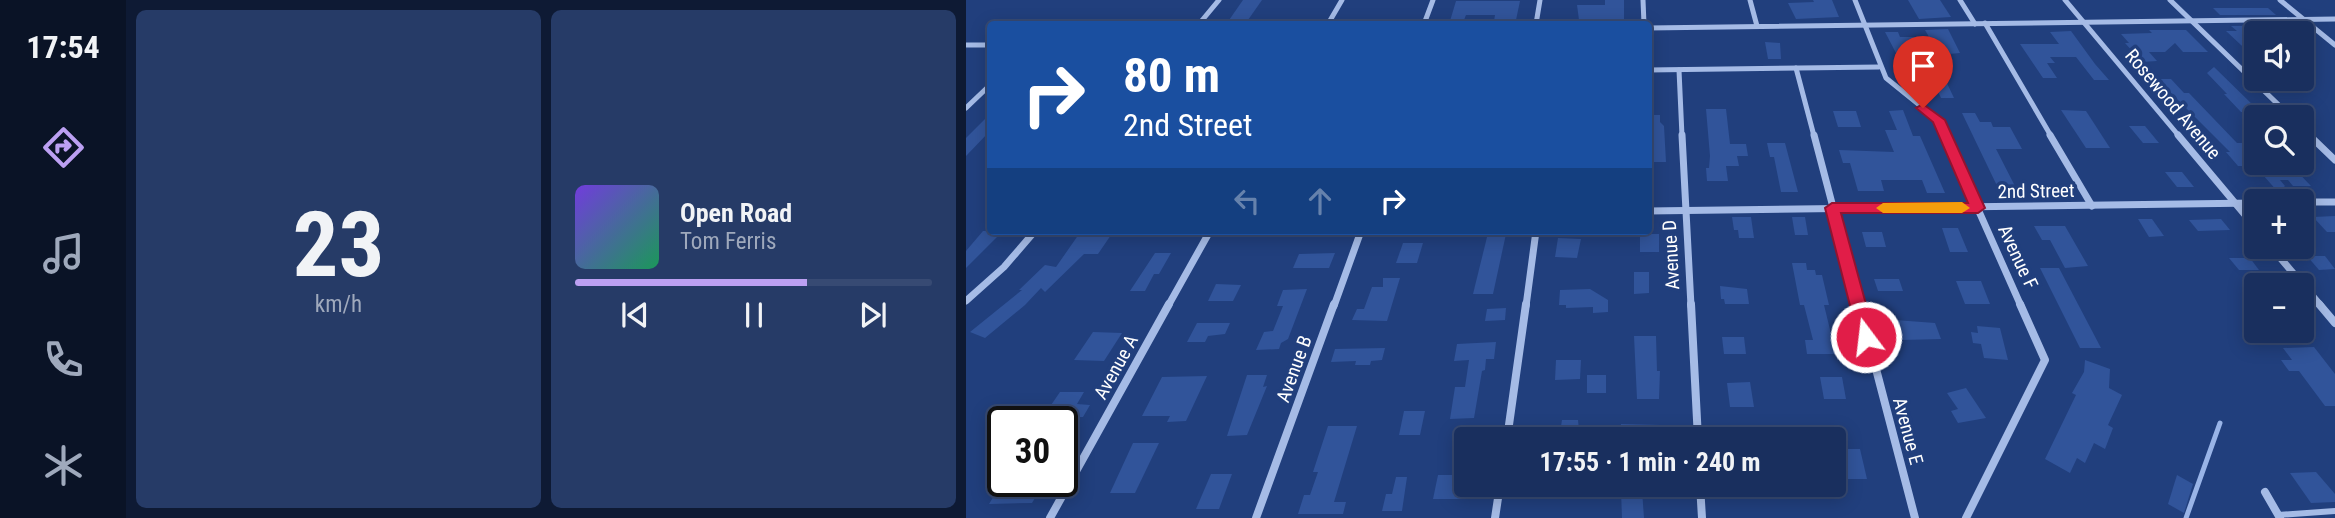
<!DOCTYPE html>
<meta charset="utf-8">
<style>
:root{--surface:#192f5e;--page:#263b67;--text:#f1f3f6;--muted:#9fa9bc;--line:#374a73;--accent:#bca0f2}
body{margin:0;font-family:"Roboto Condensed",sans-serif;background:var(--page);color:var(--text);height:100vh;display:flex;flex-direction:column;font-size:26px;white-space:nowrap}
*{box-sizing:border-box;margin:0}
p{font-size:23px;color:var(--muted)}
.icon{flex:none;width:38px;height:38px;fill:none;stroke:currentColor;stroke-width:2;stroke-linecap:round;stroke-linejoin:round}
.map{position:relative;flex:1;overflow:hidden}
.sheet{display:flex;flex-direction:column;gap:10px;padding:10px;background:#0e1a34;width:840px}
.sheet>*{flex:none}
.hud{position:absolute;left:21px;top:21px;width:665px;height:214px;border-radius:7px;box-shadow:0 4px 18px #0003,0 0 0 2px var(--line);background:#1a4fa0;color:#fff;overflow:hidden}
.fabs{position:absolute;left:1278px;top:21px;display:grid;gap:14px}
.fabs a{display:grid;place-items:center;width:70px;height:70px;border-radius:7px;background:var(--surface);box-shadow:0 4px 18px #0003,0 0 0 2px var(--line);font-size:35px}
.speed{position:absolute;left:21px;top:406px;display:flex;gap:14px;font-size:35px;font-weight:700;text-align:center}
.speed>*{display:grid;place-content:center;width:91px;height:91px;border-radius:50%;background:var(--surface);box-shadow:0 4px 18px #0003,0 0 0 2px var(--line);line-height:1}
.speed .limit{border:4px solid #111;border-radius:10px;background:#fff;color:#111}
.pin{position:absolute;display:grid;place-items:center;width:60px;height:60px;color:#fff;margin:-72px -30px;border-radius:50% 50% 50% 0;rotate:-45deg;box-shadow:0 0 7px #0007}
.pin .icon{rotate:45deg}
.me{position:absolute;width:77px;margin:-38px;rotate:345deg;stroke-linejoin:round;filter:drop-shadow(0 0 5px #0008)}
.turn{display:flex;align-items:center;gap:24px;height:147px;padding:0 21px;font-size:32px}
.turn .icon{width:91px;height:91px;stroke-width:2.5}
.turn b{display:block;font-size:49px;line-height:60px}
.lanes{display:flex;align-items:center;height:66px;padding:0 21px;background:#0003;justify-content:center;gap:35px;direction:ltr}
.lanes .off{opacity:.35}
.sheet .tile{flex:1;display:flex;flex-direction:column;justify-content:center;gap:10px;min-width:0;padding:0 24px;border-radius:10px;background:var(--page)}
.sheet .dial{align-items:center;gap:0}
.dial b{font-size:91px;line-height:1}
.song{display:flex;align-items:center;gap:21px}
.cover{width:84px;height:84px;border-radius:10px;background:linear-gradient(135deg,hsl(260 70% 55%),hsl(150 70% 35%))}
.played{height:7px;border-radius:4px;background:linear-gradient(90deg,var(--accent) 65%,var(--line) 65%)}
.keys{display:flex;justify-content:space-around;direction:ltr}
.sheet .tiles{flex:1;display:grid;gap:10px;grid-template-columns:repeat(2,1fr)}
.trip{position:absolute;left:488px;top:427px;width:392px;height:70px;border-radius:7px;background:var(--surface);box-shadow:0 4px 18px #0003,0 0 0 2px var(--line);font-weight:700;line-height:70px;text-align:center}
main{display:flex;flex:1;min-height:0}
.dock{display:flex;flex-direction:column;width:126px;justify-content:space-around;align-items:center;background:#0a1326;color:var(--muted)}
.dock .icon{width:49px;height:49px}
.dock .selected{color:var(--accent)}
.dock b{font-size:32px;color:var(--text)}
.map>svg:first-child{display:block}
.lines{fill:none;stroke-linecap:round;stroke-linejoin:round}
.stream{stroke:#99b4e7;stroke-width:5}
.building{fill:#31549a}
.service{stroke:#a5bbe6;stroke-width:6}
.minor-far2{stroke:#a5bbe6;stroke-width:5}
.minor-far1{stroke:#a5bbe6;stroke-width:7}
.minor{stroke:#a5bbe6;stroke-width:8}
.route{fill:#e11d48;stroke:#92132f;stroke-width:2}
.slow{fill:#f59e0b}
.labels{text-anchor:middle;dominant-baseline:central;stroke-width:7;stroke-linejoin:round;paint-order:stroke}
.street-label{font-size:19px;fill:#fff;stroke:#213f7d}
</style>
<main>
<nav class="dock">
<b>17:54</b>
<svg class="icon selected" aria-label="directions" viewBox="0 0 24 24"><path d="M12 3l9 9-9 9-9-9zM9 14v-3h6M13 9l2 2-2 2"/></svg>
<svg class="icon" aria-label="music" viewBox="0 0 24 24"><path d="M9 18V5l10-2v13"/><circle cx="6" cy="18" r="3"/><circle cx="16" cy="16" r="3"/></svg>
<svg class="icon" aria-label="phone" viewBox="0 0 24 24"><path d="M5 4h4l2 5-3 2q2 4 5 5l2-3 5 2v4C11 20 4 13 5 4z"/></svg>
<svg class="icon" aria-label="climate" viewBox="0 0 24 24"><path d="M12 3v18M4 7l16 10M4 17L20 7"/></svg>
</nav>
<section class="sheet">
<div class="tiles">
<div class="tile dial"><b>23</b><p>km/h</p></div>
<div class="tile">
<div class="song"><i class="cover"></i><div><b>Open Road</b><p>Tom Ferris</p></div></div>
<div class="played"></div>
<div class="keys"><svg class="icon" aria-label="previous" viewBox="0 0 24 24"><path d="M18 5L8 12l10 7zM5 5v14"/></svg><svg class="icon" aria-label="pause" viewBox="0 0 24 24"><path d="M8 5v14M16 5v14"/></svg><svg class="icon" aria-label="next" viewBox="0 0 24 24"><path d="M6 5l10 7-10 7zM19 5v14"/></svg></div>
</div>
</div>
</section>
<div class="map">
<svg width="1369" height="518" viewBox="0 0 1369 518">
<rect width="100%" height="100%" fill="#213f7d"/>
<g class="lines">
<!-- stream -->
<path class="stream" d="M 1220,518 L 1254,423"/>
</g>
<!-- building -->
<g class="building">
<path d="M 277,0 L 296,0 L 282,20 L 261,23 Z"/>
<path d="M 639,0 L 658,0 L 658,19 L 613,20 L 611,5 L 639,5 Z"/>
<path d="M 847,0 L 866,0 L 873,17 L 830,19 L 822,3 L 848,2 Z"/>
<path d="M 942,0 L 974,0 L 985,17 L 953,19 Z"/>
<path d="M 490,1 L 554,1 L 550,20 L 528,21 L 529,15 L 500,15 L 498,20 L 484,21 Z"/>
<path d="M 1247,8 L 1302,8 L 1310,15 L 1254,15 Z"/>
<path d="M 1323,25 L 1333,33 L 1283,33 L 1290,40 L 1290,59 L 1260,31 L 1271,31 L 1265,26 Z"/>
<path d="M 982,29 L 994,53 L 961,56 L 972,77 L 978,77 L 988,98 L 975,98 L 966,78 L 943,78 L 919,32 L 932,32 L 934,37 L 963,37 L 959,30 Z"/>
<path d="M 1183,30 L 1220,30 L 1242,52 L 1217,52 L 1209,43 L 1199,52 L 1183,52 L 1191,61 L 1176,62 L 1159,43 L 1163,43 L 1155,34 L 1186,33 Z"/>
<path d="M 1105,31 L 1129,64 L 1143,80 L 1128,80 L 1110,57 L 1084,57 L 1089,63 L 1081,63 L 1091,78 L 1077,78 L 1054,44 L 1093,44 L 1084,32 Z"/>
<path d="M 799,42 L 814,43 L 815,59 L 802,59 Z"/>
<path d="M 1248,67 L 1289,107 L 1286,107 L 1291,112 L 1275,112 L 1258,94 L 1261,94 L 1241,73 Z"/>
<path d="M 1191,79 L 1205,79 L 1218,93 L 1223,93 L 1271,143 L 1286,143 L 1290,148 L 1290,163 L 1323,163 L 1345,186 L 1327,186 L 1322,180 L 1314,180 L 1319,186 L 1312,192 L 1289,166 L 1272,166 L 1260,152 L 1264,152 Z"/>
<path d="M 740,109 L 760,109 L 764,144 L 780,144 L 782,156 L 771,156 L 773,166 L 760,166 L 762,181 L 741,181 L 740,168 L 743,168 L 744,156 Z"/>
<path d="M 937,110 L 947,136 L 954,136 L 979,193 L 961,193 L 956,180 L 915,180 L 918,191 L 892,191 L 884,163 L 877,163 L 873,150 L 928,152 L 919,130 L 931,130 L 923,111 Z"/>
<path d="M 1095,110 L 1120,111 L 1144,148 L 1120,148 Z"/>
<path d="M 867,111 L 890,111 L 895,127 L 872,127 Z"/>
<path d="M 996,113 L 1009,113 L 1014,122 L 1025,122 L 1027,127 L 1044,127 L 1056,149 L 1030,149 L 1052,192 L 1034,192 Z"/>
<path d="M 24,114 L 24,131 L 0,156 L 0,138 Z"/>
<path d="M 682,115 L 694,115 L 694,122 L 698,126 L 700,162 L 683,162 Z"/>
<path d="M 1163,126 L 1179,126 L 1193,143 L 1177,143 Z"/>
<path d="M 801,143 L 819,143 L 832,192 L 815,192 L 808,157 L 804,157 Z"/>
<path d="M 1199,172 L 1216,172 L 1228,187 L 1211,187 Z"/>
<path d="M 1369,216 L 1369,232 L 1361,232 L 1347,217 Z"/>
<path d="M 766,217 L 785,217 L 788,238 L 773,238 L 772,230 L 768,230 Z"/>
<path d="M 826,217 L 839,217 L 842,235 L 829,235 Z"/>
<path d="M 1172,219 L 1186,219 L 1198,236 L 1183,237 Z"/>
<path d="M 1255,219 L 1264,230 L 1232,231 L 1223,220 Z"/>
<path d="M 1068,226 L 1099,226 L 1122,266 L 1099,268 L 1084,240 L 1076,240 Z"/>
<path d="M 976,228 L 992,228 L 1002,252 L 984,252 Z"/>
<path d="M 17,231 L 37,231 L 0,268 L 0,251 Z"/>
<path d="M 896,232 L 916,232 L 920,247 L 900,247 Z"/>
<path d="M 522,233 L 540,234 L 527,294 L 507,294 Z"/>
<path d="M 113,234 L 145,235 L 132,254 L 118,254 L 79,292 L 75,288 L 59,305 L 19,338 L 4,332 L 56,290 L 53,290 L 79,265 L 90,267 Z"/>
<rect x="674" y="234" width="19" height="18"/>
<path d="M 592,238 L 615,239 L 611,258 L 589,257 Z"/>
<path d="M 437,243 L 457,243 L 451,263 L 430,263 Z"/>
<path d="M 189,253 L 205,253 L 193,274 L 188,274 L 179,291 L 164,291 Z"/>
<path d="M 369,253 L 363,268 L 327,268 L 333,254 Z"/>
<path d="M 1341,256 L 1359,256 L 1369,269 L 1353,270 Z"/>
<path d="M 1263,258 L 1284,258 L 1293,270 L 1273,270 Z"/>
<path d="M 826,263 L 840,263 L 841,270 L 849,270 L 850,275 L 856,275 L 863,305 L 858,305 L 870,354 L 841,354 L 839,340 L 847,340 L 838,305 L 834,305 Z"/>
<path d="M 1074,268 L 1093,268 L 1135,348 L 1114,348 Z"/>
<path d="M 668,272 L 683,272 L 683,293 L 668,294 Z"/>
<path d="M 417,278 L 434,278 L 421,321 L 386,320 L 391,309 L 398,309 L 406,287 L 417,287 Z"/>
<path d="M 908,279 L 933,279 L 937,291 L 912,291 Z"/>
<path d="M 990,281 L 1015,281 L 1024,304 L 999,304 Z"/>
<path d="M 250,284 L 275,285 L 267,301 L 242,301 Z"/>
<path d="M 754,286 L 781,289 L 783,304 L 759,304 L 758,299 L 755,299 Z"/>
<path d="M 341,289 L 322,339 L 315,343 L 313,349 L 290,350 L 298,332 L 307,331 L 317,306 L 311,306 L 317,290 Z"/>
<path d="M 624,289 L 642,300 L 642,312 L 627,313 L 627,307 L 600,308 L 600,305 L 593,305 L 594,290 Z"/>
<path d="M 540,308 L 539,320 L 519,321 L 521,309 Z"/>
<path d="M 929,320 L 969,323 L 975,339 L 936,340 Z"/>
<path d="M 231,323 L 264,323 L 259,334 L 242,336 L 239,342 L 221,342 Z"/>
<path d="M 1011,326 L 1034,328 L 1042,360 L 1018,358 L 1015,344 L 1007,343 L 1005,332 L 1012,333 Z"/>
<path d="M 127,332 L 156,333 L 138,361 L 108,360 Z"/>
<path d="M 668,336 L 690,336 L 691,371 L 694,371 L 693,399 L 671,399 Z"/>
<path d="M 756,337 L 778,337 L 780,354 L 758,354 Z"/>
<path d="M 530,342 L 528,359 L 520,359 L 519,370 L 516,371 L 508,418 L 484,419 L 489,387 L 499,387 L 503,360 L 488,361 L 491,344 Z"/>
<path d="M 1348,347 L 1369,374 L 1369,406 L 1359,406 L 1333,371 L 1323,371 L 1315,360 L 1326,360 L 1317,348 Z"/>
<path d="M 419,348 L 416,360 L 405,361 L 404,365 L 389,365 L 390,361 L 365,362 L 369,349 Z"/>
<path d="M 590,360 L 615,360 L 614,379 L 589,380 Z"/>
<path d="M 1119,360 L 1144,369 L 1143,388 L 1156,395 L 1142,425 L 1147,428 L 1139,449 L 1128,443 L 1119,463 L 1111,458 L 1104,473 L 1079,459 L 1110,395 L 1106,393 L 1118,372 Z"/>
<path d="M 281,375 L 301,375 L 297,387 L 301,386 L 281,435 L 261,436 Z"/>
<rect x="621" y="375" width="19" height="18"/>
<path d="M 241,376 L 220,421 L 201,422 L 204,416 L 176,416 L 196,377 Z"/>
<path d="M 854,377 L 876,377 L 880,399 L 858,399 Z"/>
<path d="M 784,382 L 788,407 L 764,407 L 761,383 Z"/>
<path d="M 1000,388 L 1020,418 L 992,423 L 985,411 L 992,409 L 981,393 Z"/>
<path d="M 94,392 L 118,392 L 111,404 L 124,405 L 117,417 L 111,417 L 107,425 L 96,425 L 96,422 L 90,422 L 92,419 L 85,419 L 91,409 L 83,408 Z"/>
<path d="M 438,411 L 459,411 L 454,435 L 433,435 Z"/>
<path d="M 596,420 L 612,420 L 614,439 L 593,439 Z"/>
<path d="M 655,424 L 695,425 L 696,439 L 654,439 Z"/>
<path d="M 362,426 L 391,426 L 368,502 L 380,502 L 377,514 L 332,514 L 338,495 L 344,495 L 352,472 L 347,472 Z"/>
<path d="M 167,443 L 193,443 L 169,493 L 144,493 Z"/>
<path d="M 871,449 L 894,449 L 901,479 L 868,479 L 868,456 L 873,456 Z"/>
<path d="M 1350,472 L 1369,494 L 1369,502 L 1345,503 L 1324,473 Z"/>
<path d="M 245,474 L 266,474 L 253,509 L 230,509 Z"/>
<path d="M 472,475 L 500,475 L 500,485 L 506,485 L 504,499 L 467,499 Z"/>
<path d="M 1211,475 L 1227,484 L 1218,513 L 1202,504 Z"/>
<path d="M 430,477 L 441,477 L 436,511 L 416,511 L 420,494 L 426,494 Z"/>
<path d="M 53,485 L 75,488 L 66,503 L 23,504 L 31,491 L 49,491 Z"/>
<path d="M 676,490 L 678,518 L 656,518 L 655,491 Z"/>
</g>
<g class="lines">
<!-- service -->
<path class="service" d="M 1312,515 L 1369,511"/>
<!-- minor-far2 -->
<g class="minor-far2">
<path d="M 677,0 L 678,24"/>
<path d="M 784,0 L 791,26"/>
<path d="M 889,0 L 920,78 L 972,120 L 979,136"/>
<path d="M 994,0 L 1009,24"/>
<path d="M 1099,0 L 1213,136"/>
<path d="M 1204,0 L 1325,117"/>
<path d="M 1314,0 L 1369,45"/>
<path d="M 1019,23 L 1085,136"/>
<path d="M 233,24 L 253,0"/>
<path d="M 362,24 L 376,0"/>
<path d="M 458,24 L 467,0"/>
<path d="M 570,24 L 574,0"/>
<path d="M 682,28 L 1369,19"/>
<path d="M 0,45 L 24,45"/>
<path d="M 830,68 L 848,136"/>
<path d="M 682,70 L 913,67"/>
<path d="M 713,70 L 716,136"/>
<path d="M 0,108 L 24,85"/>
<path d="M 1335,127 L 1345,136"/>
</g>
<!-- minor-far1 -->
<g class="minor-far1">
<path d="M 716,135 L 725,306"/>
<path d="M 848,135 L 893,306"/>
<path d="M 979,135 L 1055,306"/>
<path d="M 1084,135 L 1126,206"/>
<path d="M 1212,135 L 1290,228"/>
<path d="M 1343,135 L 1369,160"/>
<path d="M 1335,202 L 1369,202"/>
<path d="M 682,211 L 1290,203"/>
<path d="M 1305,247 L 1355,306"/>
<path d="M 0,301 L 38,267 L 69,231"/>
<path d="M 202,306 L 244,231"/>
<path d="M 368,306 L 395,231"/>
<path d="M 560,306 L 570,231"/>
</g>
<!-- minor -->
<g class="minor">
<path d="M 725,304 L 732,439"/>
<path d="M 893,304 L 949,518"/>
<path d="M 1353,304 L 1369,323"/>
<path d="M 541,439 L 560,304"/>
<path d="M 734,485 L 736,518"/>
<path d="M 1299,492 L 1314,518"/>
<path d="M 84,518 L 203,304"/>
<path d="M 290,518 L 368,304"/>
<path d="M 529,518 L 534,485"/>
<path d="M 1000,518 L 1079,360 L 1054,304"/>
</g>
</g>
<!-- route -->
<path class="route" d="M 957,104 L 979,120 L 1019,208 L 1012,213 L 875,213 L 909,337 L 907,342 L 894,342 L 892,337 L 859,208 L 866,203 L 1002,203 L 967,122 L 950,108 Z"/>
<!-- slow -->
<path class="slow" d="M 996,202 L 1004,208 L 996,213 L 917,213 L 910,208 L 917,203 Z"/>
<g class="labels">
<!-- street labels -->
<g class="street-label">
<text transform="translate(1207 104) rotate(50)">Rosewood Avenue</text>
<text transform="translate(1070 191) rotate(-1)">2nd Street</text>
<text transform="translate(705 255) rotate(-93)">Avenue D</text>
<text transform="translate(1052 257) rotate(65)">Avenue F</text>
<text transform="translate(150 367) rotate(-61)">Avenue A</text>
<text transform="translate(328 369) rotate(-70)">Avenue B</text>
<text transform="translate(942 431) rotate(75)">Avenue E</text>
</g>
</g>
</svg>
<div class="fabs">
<a><svg class="icon" aria-label="sound" viewBox="0 0 24 24"><path d="M4 9h4l5-4v14l-5-4H4zM17 9q2 3 0 6"/></svg></a>
<a><svg class="icon" aria-label="search" viewBox="0 0 24 24"><circle cx="10" cy="10" r="6"/><path d="M15 15l6 6"/></svg></a>
<a>+</a>
<a>−</a>
</div>
<div class="speed"><div class="limit">30</div></div>
<div class="pin" style="left:957px;top:108px;background:#d93025"><svg class="icon" aria-label="arrive" viewBox="0 0 24 24"><path d="M6 21V4h12l-3 4 3 4H6"/></svg></div>
<svg class="me" style="left:900px;top:337px" viewBox="-20 -20 40 40"><circle r="17" fill="#e11d48" stroke="#fff" stroke-width="3"/><path d="M0-11L8 9 0 5-8 9z" fill="#fff"/></svg>
<div class="trip">17:55 · 1 min · 240 m</div>
<div class="hud">
<div class="turn"><svg class="icon" aria-label="right" viewBox="0 0 24 24"><path d="M7 20v-9h11M14 6l5 5-5 5"/></svg><div><b>80 m</b>2nd Street</div></div>
<div class="lanes"><svg class="icon off" aria-label="left" viewBox="0 0 24 24"><path d="M17 20v-9H6M10 6l-5 5 5 5"/></svg><svg class="icon off" aria-label="ahead" viewBox="0 0 24 24"><path d="M12 20V5M6 11l6-6 6 6"/></svg><svg class="icon" aria-label="right" viewBox="0 0 24 24"><path d="M7 20v-9h11M14 6l5 5-5 5"/></svg></div>
</div>
</div>
</main>
